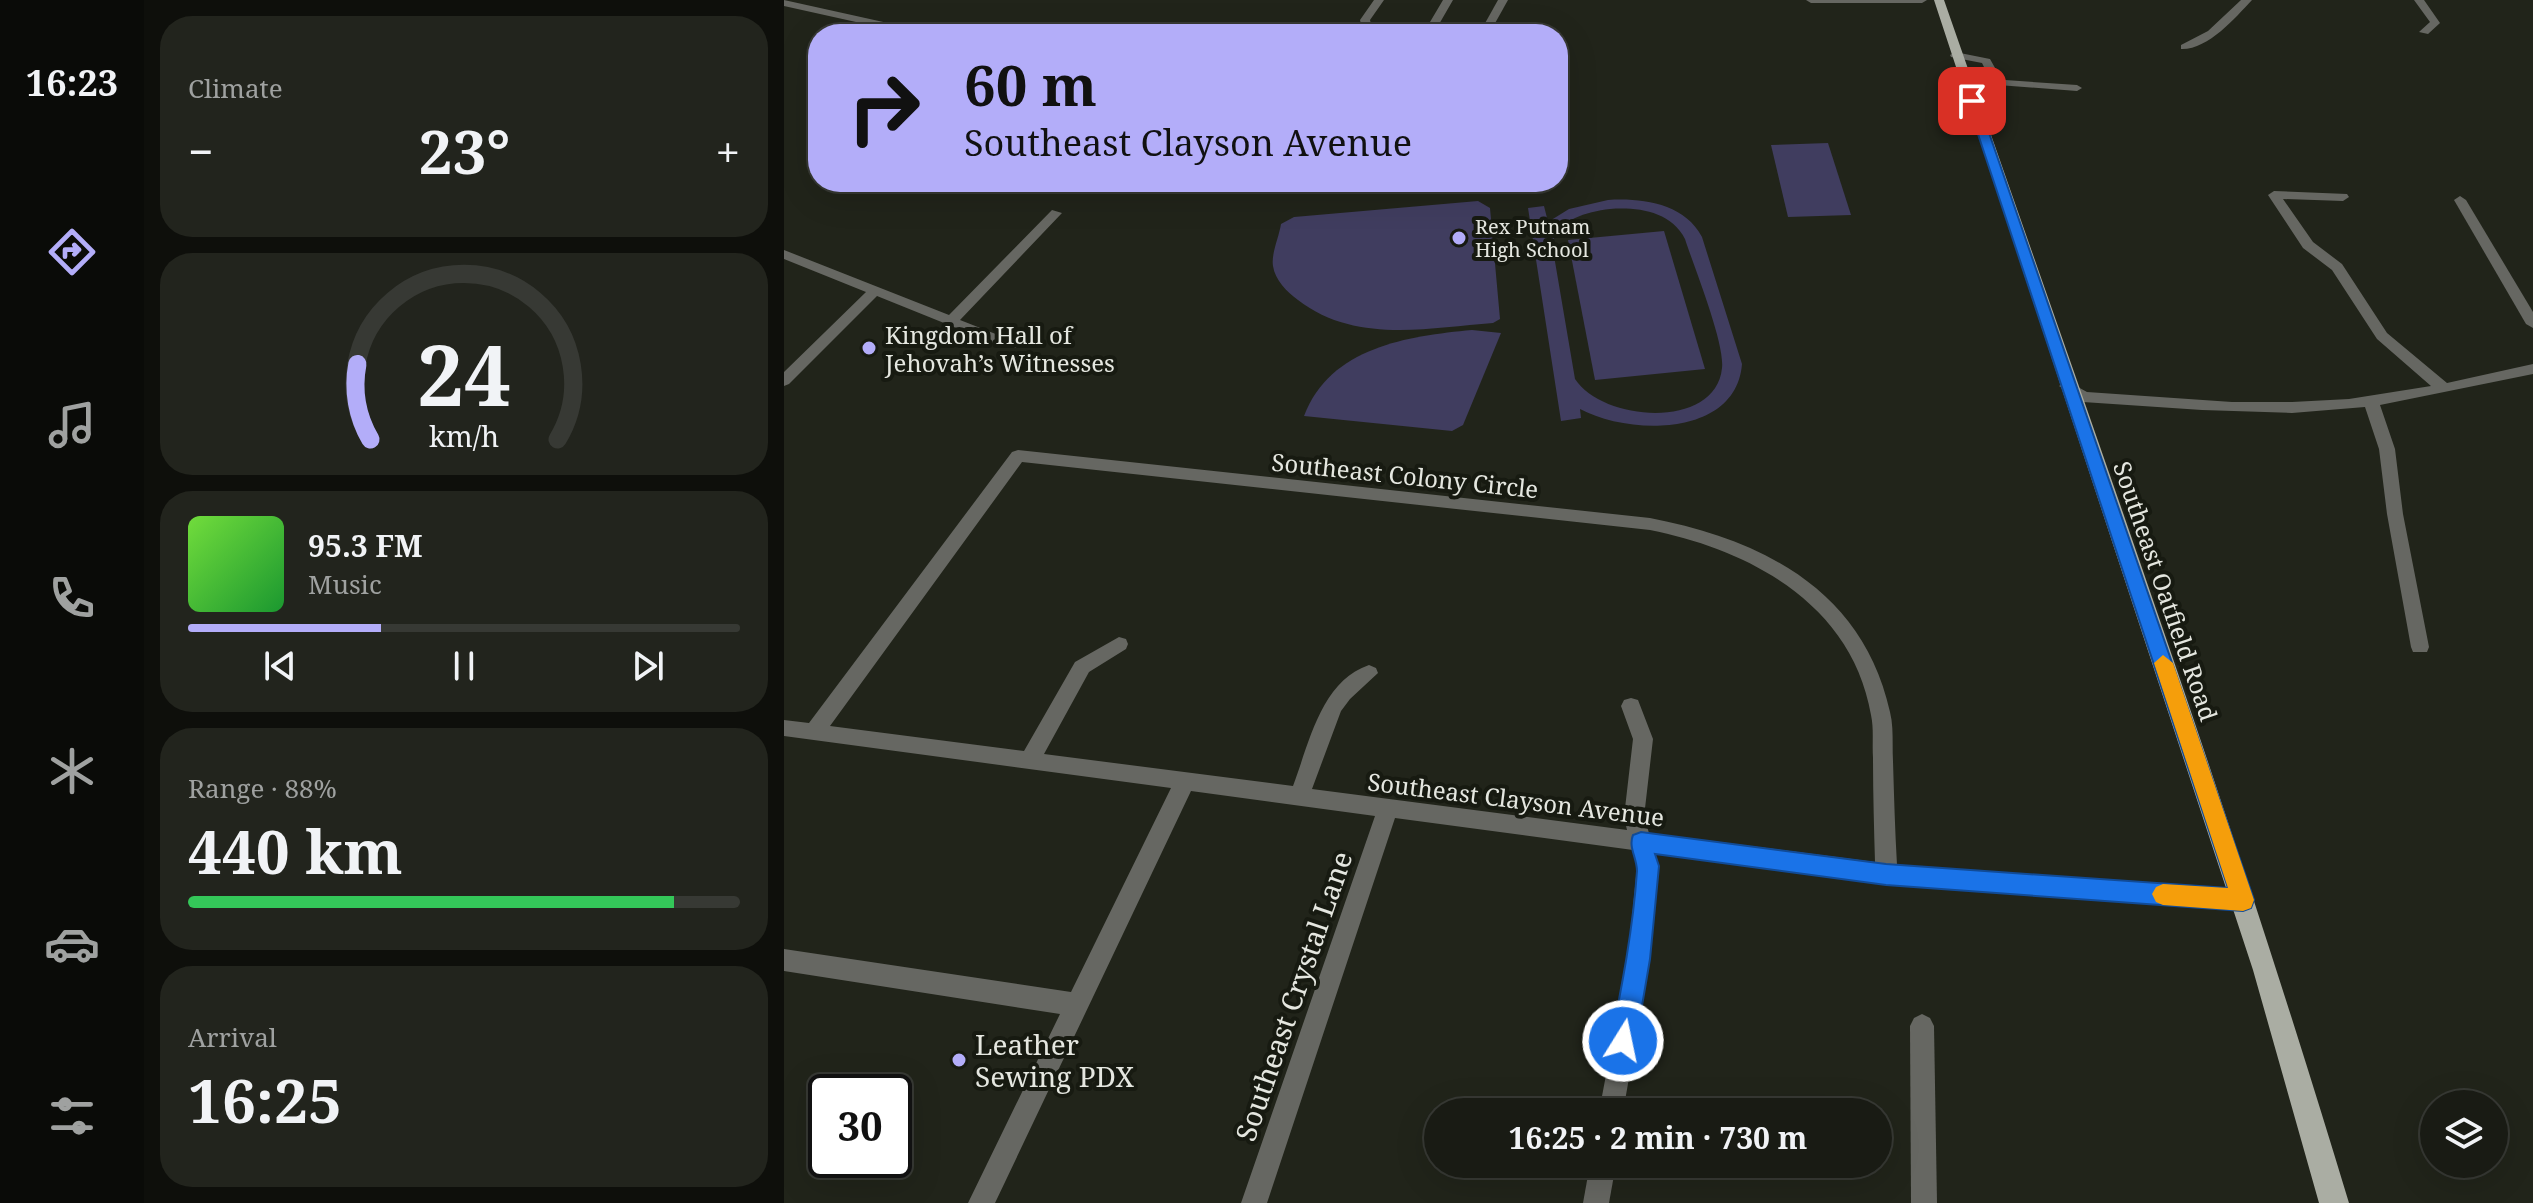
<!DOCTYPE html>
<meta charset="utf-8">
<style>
:root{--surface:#191b14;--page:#22241d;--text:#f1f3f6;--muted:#9fa1a0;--line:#373934;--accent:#b3adf9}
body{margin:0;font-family:"Noto Serif",serif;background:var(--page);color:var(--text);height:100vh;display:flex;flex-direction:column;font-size:30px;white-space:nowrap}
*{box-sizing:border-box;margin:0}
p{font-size:26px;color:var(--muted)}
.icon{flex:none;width:44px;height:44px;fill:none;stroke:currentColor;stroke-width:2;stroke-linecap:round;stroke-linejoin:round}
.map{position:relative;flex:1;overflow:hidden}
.sheet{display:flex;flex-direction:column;gap:16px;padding:16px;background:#0e0f0b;width:640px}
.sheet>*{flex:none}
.top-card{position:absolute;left:24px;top:24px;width:760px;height:168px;border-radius:32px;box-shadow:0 8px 32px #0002,0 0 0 2px var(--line);background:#b3adf9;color:#111;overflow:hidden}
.buttons{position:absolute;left:1636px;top:1090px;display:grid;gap:16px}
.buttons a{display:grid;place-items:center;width:88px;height:88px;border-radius:50%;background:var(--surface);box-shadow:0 8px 32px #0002,0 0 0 2px var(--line);font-size:40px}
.speed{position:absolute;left:24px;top:1074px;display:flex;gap:16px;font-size:40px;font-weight:700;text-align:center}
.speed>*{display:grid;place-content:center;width:104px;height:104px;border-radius:50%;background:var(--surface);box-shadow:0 8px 32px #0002,0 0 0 2px var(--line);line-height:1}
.speed .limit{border:4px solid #111;border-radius:12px;background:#fff;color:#111}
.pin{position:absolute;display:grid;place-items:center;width:68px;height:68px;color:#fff;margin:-34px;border-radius:16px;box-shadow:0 4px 12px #0006}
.me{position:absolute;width:88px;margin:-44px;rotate:10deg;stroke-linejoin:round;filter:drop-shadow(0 0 6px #0008)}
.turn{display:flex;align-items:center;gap:28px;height:168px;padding:0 24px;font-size:36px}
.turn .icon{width:104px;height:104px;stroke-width:2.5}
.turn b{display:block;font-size:56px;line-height:68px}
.big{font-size:60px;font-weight:700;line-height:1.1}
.sheet .card{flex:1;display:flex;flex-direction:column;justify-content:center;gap:12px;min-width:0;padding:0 28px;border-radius:32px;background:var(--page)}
.sheet .dial{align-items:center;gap:0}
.dial svg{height:208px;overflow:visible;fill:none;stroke:var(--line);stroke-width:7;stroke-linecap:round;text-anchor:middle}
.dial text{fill:var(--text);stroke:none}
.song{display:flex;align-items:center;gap:24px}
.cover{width:96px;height:96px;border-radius:12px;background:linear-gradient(135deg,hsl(100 70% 55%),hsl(130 70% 35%))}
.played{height:8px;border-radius:4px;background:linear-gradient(90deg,var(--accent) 35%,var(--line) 35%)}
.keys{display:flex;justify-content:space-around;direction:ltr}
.heat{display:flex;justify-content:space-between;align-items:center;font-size:44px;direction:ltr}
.charge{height:12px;border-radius:6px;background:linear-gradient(90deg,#34c759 88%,var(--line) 0)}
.trip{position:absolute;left:640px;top:1098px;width:468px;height:80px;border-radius:40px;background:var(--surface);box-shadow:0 8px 32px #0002,0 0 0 2px var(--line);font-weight:700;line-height:80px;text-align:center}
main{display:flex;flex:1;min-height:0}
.menu{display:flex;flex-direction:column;width:144px;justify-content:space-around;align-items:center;background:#0a0b08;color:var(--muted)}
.menu .icon{width:56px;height:56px}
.menu .current{color:var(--accent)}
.menu b{font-size:36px;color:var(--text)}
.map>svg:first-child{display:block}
.green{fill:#403d5f;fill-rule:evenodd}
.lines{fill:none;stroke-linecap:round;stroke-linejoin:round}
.minor{fill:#666762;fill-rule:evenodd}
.major{fill:#aaada3;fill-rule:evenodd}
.route{fill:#1a73e8;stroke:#114b97;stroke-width:2}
.slow{fill:#f59e0b}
.poi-dot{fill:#b3adf9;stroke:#171a11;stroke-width:3}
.labels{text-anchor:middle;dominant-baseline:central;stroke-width:8;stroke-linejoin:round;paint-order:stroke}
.far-poi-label{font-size:20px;fill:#e5e7e0;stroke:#171a11;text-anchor:start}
.poi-label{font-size:24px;fill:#e5e7e0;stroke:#171a11;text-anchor:start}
.street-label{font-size:24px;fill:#e5e7e0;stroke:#171a11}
.near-street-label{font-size:28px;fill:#e5e7e0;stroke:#171a11}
.near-poi-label{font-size:28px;fill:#e5e7e0;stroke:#171a11;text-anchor:start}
</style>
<main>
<nav class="menu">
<b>16:23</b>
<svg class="icon current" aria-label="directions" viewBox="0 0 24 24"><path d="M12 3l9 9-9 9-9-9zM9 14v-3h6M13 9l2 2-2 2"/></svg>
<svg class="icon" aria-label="music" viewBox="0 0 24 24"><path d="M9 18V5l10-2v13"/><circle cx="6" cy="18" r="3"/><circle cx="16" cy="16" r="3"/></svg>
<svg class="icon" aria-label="phone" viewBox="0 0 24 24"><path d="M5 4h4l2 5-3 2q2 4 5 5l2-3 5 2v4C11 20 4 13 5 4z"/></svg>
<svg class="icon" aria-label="climate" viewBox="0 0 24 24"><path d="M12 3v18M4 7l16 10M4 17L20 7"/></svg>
<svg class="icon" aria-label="car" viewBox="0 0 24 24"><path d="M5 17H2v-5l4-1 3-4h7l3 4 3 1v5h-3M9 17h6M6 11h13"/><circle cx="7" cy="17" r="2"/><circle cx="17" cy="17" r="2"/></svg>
<svg class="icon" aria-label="filters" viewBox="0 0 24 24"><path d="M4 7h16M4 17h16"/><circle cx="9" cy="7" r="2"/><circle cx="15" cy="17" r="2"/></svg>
</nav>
<section class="sheet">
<div class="card"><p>Climate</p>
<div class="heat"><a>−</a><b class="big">23°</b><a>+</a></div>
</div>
<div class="card dial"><svg viewBox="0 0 100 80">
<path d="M14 69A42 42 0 1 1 86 69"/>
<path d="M14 69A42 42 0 0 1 9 40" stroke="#b3adf9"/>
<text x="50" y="56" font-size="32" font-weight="700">24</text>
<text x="50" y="72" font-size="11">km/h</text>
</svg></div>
<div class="card">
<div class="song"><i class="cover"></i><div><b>95.3 FM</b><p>Music</p></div></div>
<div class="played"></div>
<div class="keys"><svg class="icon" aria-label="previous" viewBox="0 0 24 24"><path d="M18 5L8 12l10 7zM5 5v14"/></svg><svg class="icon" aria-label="pause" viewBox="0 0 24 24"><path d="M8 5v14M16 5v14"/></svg><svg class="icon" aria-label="next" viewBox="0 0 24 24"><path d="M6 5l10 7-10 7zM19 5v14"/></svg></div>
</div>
<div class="card"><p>Range · 88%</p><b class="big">440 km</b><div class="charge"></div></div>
<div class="card"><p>Arrival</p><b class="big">16:25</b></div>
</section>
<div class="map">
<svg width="1749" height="1203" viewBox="0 0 1749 1203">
<rect width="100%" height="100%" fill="#21241a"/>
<!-- green -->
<g class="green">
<path d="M 1044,143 L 1067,215 L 1004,217 L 987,145 Z"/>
<path d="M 824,200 C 858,198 900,203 918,237 L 958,364 C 952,438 844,435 796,409 L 797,418 L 777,421 L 744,208 L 760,206 L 764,222 L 785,209 ZM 826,209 C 853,207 887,211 901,239 C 910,267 941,343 938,368 C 932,430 819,422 791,379 L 768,244 C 775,219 802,212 826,209 Z"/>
<path d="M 694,201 L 706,208 L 716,319 L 709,323 C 643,328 571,344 514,300 C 503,292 491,280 489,266 C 487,254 495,237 497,224 L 510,217 Z"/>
<path d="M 880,231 L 921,369 L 811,380 L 784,240 Z"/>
<path d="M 688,330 L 717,333 L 679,425 L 668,431 L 520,416 C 546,347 624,336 688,330 Z"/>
</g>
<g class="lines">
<!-- minor -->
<g class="minor">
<path d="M 0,0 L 140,31 L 145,34 L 126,34 L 0,6 Z"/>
<path d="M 590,0 L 600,0 L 586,20 L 587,24 L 623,28 L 646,22 L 659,0 L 669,0 L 654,26 L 623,34 L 578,28 L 576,20 Z"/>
<path d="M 714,0 L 724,0 L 705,34 L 695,34 Z"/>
<path d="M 1022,0 L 1143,0 L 1138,3 L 1027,3 Z"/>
<path d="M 1457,0 L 1468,0 C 1451,18 1424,50 1397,49 L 1397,45 L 1424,31 Z"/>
<path d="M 1630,0 L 1640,0 L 1656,23 L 1644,34 L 1635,32 L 1646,22 Z"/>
<path d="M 1171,52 L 1206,59 L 1215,75 L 1221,80 L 1293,85 L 1298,88 L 1293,91 L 1214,85 L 1206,79 L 1198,63 L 1167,57 L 1166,55 Z"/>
<path d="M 1490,191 L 1563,194 L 1565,197 L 1559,201 L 1499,199 L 1529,242 L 1558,264 L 1603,333 L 1663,383 L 1749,364 L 1749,374 L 1596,405 L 1611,449 L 1619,514 L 1645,647 L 1643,652 L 1629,652 L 1627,647 L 1603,514 L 1595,449 L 1581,407 L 1508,413 L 1418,410 L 1299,402 L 1275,386 L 1283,381 L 1303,392 L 1448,402 L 1508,402 L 1565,399 L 1647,386 L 1593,339 L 1548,270 L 1519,248 L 1484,195 Z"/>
<path d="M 1676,196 L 1682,200 L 1749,312 L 1749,328 L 1742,324 L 1670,200 Z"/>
<path d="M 268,210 L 278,213 L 176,320 L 232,342 L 232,348 L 222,348 L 93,296 L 5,384 L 0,386 L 0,372 L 82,292 L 0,259 L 0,250 L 165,315 Z"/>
<path d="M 234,450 L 866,518 C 979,540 1079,590 1106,712 C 1110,728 1108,745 1109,761 C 1110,795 1111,830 1113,865 L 1459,889 L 1467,893 L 1470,900 L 1467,907 L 1459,911 L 1102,884 L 871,853 L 875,866 L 866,959 L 839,1112 L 815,1112 L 844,959 L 853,866 L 849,850 L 611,818 L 483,1203 L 457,1203 L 591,816 L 407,791 L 211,1203 L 184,1203 L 276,1014 L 0,971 L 0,949 L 287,992 L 387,788 L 0,736 L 0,720 L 25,723 L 228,452 ZM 238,462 L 866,530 C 966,550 1068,604 1087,715 C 1090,729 1088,743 1089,758 C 1089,793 1090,827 1091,862 L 865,833 L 860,817 L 869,739 L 854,700 L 847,698 L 840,700 L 837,706 L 849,739 L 840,817 L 843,830 L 528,789 L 557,711 L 566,699 L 594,673 L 592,668 L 585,665 C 537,681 525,744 509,786 L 260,754 L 305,672 L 342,649 L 344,644 L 342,639 L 335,637 L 291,662 L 240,751 L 46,726 Z"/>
<path d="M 1138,1014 L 1146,1018 L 1150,1026 L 1153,1203 L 1127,1203 L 1126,1026 L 1130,1018 Z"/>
<path d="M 806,1164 L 832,1164 L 825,1203 L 799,1203 Z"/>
</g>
<!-- major -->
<path class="major" d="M 1150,0 L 1160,0 C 1299,400 1443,798 1565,1203 L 1535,1203 L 1469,970 Z"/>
</g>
<!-- route -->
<path class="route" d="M 1188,98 L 1194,101 L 1470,900 L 1467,908 L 1459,911 L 1102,885 L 871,854 L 875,866 L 866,959 L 852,1041 L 848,1049 L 839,1053 L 831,1049 L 827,1041 C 838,985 849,929 853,871 C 853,858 844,847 849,835 L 857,832 L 1102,864 L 1444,888 L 1183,101 Z"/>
<!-- slow -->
<path class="slow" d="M 1379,655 L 1389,663 L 1470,900 L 1467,908 L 1459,911 L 1379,905 L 1372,902 L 1368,894 L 1372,887 L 1379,884 L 1444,888 L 1370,663 Z"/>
<!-- markers -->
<g class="poi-dot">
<circle cx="675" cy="238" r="8"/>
<circle cx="85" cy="348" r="8"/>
<circle cx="175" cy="1060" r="8"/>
</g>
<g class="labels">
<!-- far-poi labels -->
<g class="far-poi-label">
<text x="691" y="226">Rex Putnam<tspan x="691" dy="23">High School</tspan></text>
</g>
<!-- poi labels -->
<g class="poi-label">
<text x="101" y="334">Kingdom Hall of<tspan x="101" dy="28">Jehovah’s Witnesses</tspan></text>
</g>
<!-- street labels -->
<g class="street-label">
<text transform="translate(621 475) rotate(6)">Southeast Colony Circle</text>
<text transform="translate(1382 591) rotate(71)">Southeast Oatfield Road</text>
<text transform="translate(732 799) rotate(7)">Southeast Clayson Avenue</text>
</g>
<!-- near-street labels -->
<g class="near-street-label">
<text transform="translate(509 996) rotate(-71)">Southeast Crystal Lane</text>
</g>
<!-- near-poi labels -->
<g class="near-poi-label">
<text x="191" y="1044">Leather<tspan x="191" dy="32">Sewing PDX</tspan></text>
</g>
</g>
</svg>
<div class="buttons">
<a><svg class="icon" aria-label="layers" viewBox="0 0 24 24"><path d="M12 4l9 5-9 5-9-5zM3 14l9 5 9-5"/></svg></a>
</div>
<div class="speed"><div class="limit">30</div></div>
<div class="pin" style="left:1188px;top:101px;background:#d93025"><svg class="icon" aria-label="arrive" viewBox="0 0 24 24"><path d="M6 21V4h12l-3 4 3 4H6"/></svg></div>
<svg class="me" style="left:839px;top:1041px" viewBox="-20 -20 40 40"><circle r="17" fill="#1a73e8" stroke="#fff" stroke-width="3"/><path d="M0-11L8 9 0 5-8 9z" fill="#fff"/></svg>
<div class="trip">16:25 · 2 min · 730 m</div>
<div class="top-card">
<div class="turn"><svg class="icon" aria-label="right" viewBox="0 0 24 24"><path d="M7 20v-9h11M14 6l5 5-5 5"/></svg><div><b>60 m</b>Southeast Clayson Avenue</div></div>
</div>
</div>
</main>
